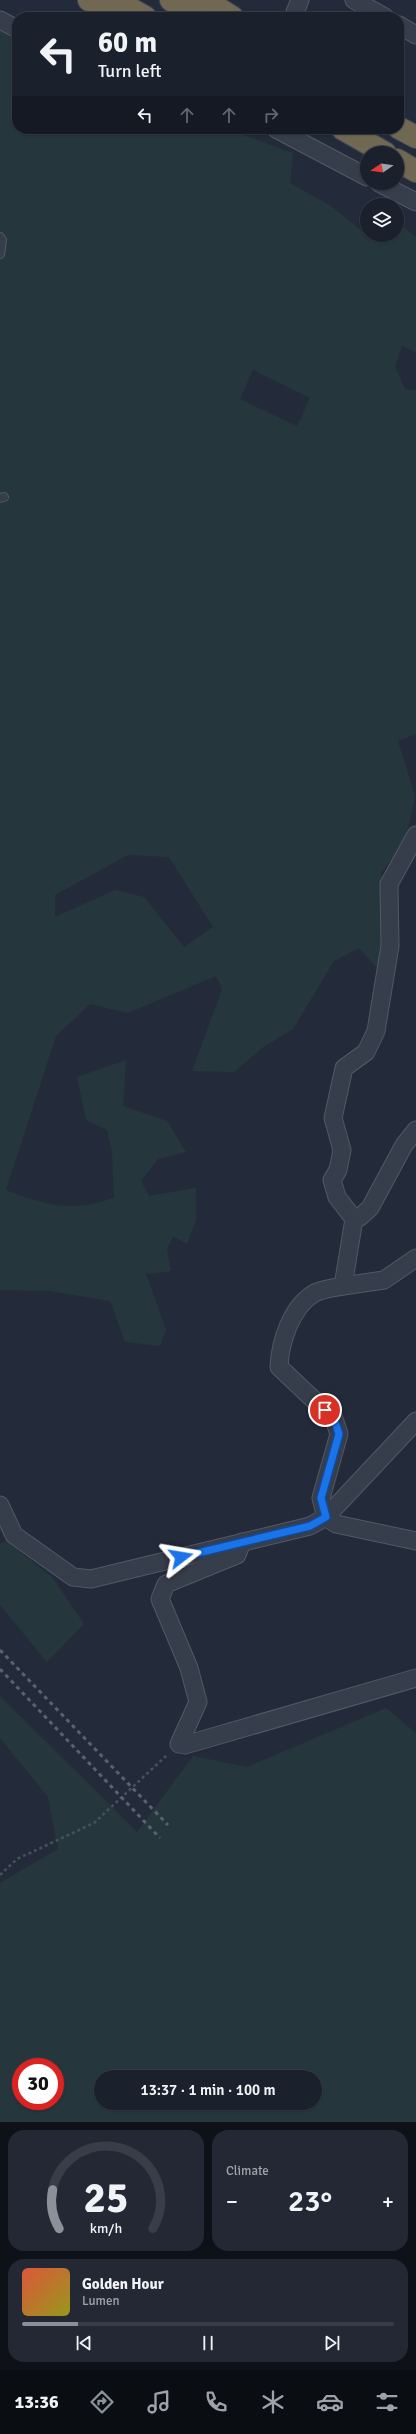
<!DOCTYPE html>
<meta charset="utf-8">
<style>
:root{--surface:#1a202c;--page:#232834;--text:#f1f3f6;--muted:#9fa3a9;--line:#383e48;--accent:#8c9099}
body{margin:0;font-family:Signika,sans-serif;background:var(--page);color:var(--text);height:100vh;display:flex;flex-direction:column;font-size:15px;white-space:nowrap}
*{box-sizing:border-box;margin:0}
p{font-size:13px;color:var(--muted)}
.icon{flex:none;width:22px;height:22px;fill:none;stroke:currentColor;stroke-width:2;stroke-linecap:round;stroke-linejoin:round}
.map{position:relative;height:2122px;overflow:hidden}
.drawer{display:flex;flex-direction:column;gap:8px;padding:8px;background:#0e1218;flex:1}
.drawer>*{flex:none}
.guide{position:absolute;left:12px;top:12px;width:392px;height:122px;border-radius:16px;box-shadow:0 1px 3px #0004,0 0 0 1px var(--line);background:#1a202c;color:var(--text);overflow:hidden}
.needle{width:26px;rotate:257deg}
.fabs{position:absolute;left:360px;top:146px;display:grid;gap:8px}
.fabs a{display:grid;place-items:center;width:44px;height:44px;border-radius:50%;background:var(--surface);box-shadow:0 1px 3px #0004,0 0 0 1px var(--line);font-size:20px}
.speed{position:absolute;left:12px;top:2058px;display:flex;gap:8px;font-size:20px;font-weight:700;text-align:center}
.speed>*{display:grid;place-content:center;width:52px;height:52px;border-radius:50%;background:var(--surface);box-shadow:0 1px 3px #0004,0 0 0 1px var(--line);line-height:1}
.speed .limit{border:6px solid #d22;background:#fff;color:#111}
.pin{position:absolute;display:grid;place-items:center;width:34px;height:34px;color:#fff;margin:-17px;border:2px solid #fff;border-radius:50%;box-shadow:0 1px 4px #0007}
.me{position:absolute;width:44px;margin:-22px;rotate:76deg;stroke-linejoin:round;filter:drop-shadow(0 0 3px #0008)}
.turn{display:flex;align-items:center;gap:14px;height:84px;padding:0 20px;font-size:18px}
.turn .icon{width:52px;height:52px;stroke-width:2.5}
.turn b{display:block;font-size:28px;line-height:34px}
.lanes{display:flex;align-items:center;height:38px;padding:0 20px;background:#0003;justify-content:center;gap:20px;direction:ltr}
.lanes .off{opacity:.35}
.big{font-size:30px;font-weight:600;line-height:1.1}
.drawer .widget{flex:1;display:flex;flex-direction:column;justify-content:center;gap:6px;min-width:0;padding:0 14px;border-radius:16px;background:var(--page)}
.drawer .dial{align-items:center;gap:0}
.dial svg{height:104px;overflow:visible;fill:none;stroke:var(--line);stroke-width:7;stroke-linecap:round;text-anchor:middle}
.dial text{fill:var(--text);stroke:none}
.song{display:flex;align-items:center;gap:12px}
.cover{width:48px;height:48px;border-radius:6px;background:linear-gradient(135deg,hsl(10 70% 55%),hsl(60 70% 35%))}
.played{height:4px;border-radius:2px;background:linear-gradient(90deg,var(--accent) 15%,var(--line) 15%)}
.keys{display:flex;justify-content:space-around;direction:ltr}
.heat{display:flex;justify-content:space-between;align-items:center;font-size:22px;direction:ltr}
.drawer .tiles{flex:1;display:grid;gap:8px;grid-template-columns:1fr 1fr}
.widget:last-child{grid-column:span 2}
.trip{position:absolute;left:94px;top:2070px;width:228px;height:40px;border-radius:20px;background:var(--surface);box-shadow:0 1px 3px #0004,0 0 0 1px var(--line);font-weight:600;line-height:40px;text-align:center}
.tab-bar{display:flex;height:64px;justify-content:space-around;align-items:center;background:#0a0d12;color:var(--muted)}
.tab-bar .icon{width:28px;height:28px}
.tab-bar .current{color:var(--accent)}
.tab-bar b{font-size:18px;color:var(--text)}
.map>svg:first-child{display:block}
.green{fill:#25373c;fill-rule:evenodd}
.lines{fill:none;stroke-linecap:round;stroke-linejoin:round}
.service-casing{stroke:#525866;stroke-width:10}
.minor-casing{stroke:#525866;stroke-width:19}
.motorway-casing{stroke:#424856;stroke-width:24}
.path{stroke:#435459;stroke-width:2.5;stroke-dasharray:3 3;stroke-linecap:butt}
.service{stroke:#373e4b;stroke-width:8}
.minor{stroke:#373e4b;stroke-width:17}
.motorway{stroke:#716854;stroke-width:22}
.rail{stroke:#596172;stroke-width:3;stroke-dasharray:4 4;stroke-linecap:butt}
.route-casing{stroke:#114b97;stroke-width:10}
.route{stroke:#1a73e8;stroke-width:7}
</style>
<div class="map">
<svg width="416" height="2122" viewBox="0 0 416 2122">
<rect width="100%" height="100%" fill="#232b3b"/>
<!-- green -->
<g class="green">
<path d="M 0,31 L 17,41 L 17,129 L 226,129 L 293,153 L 290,183 L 331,206 L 367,235 L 397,235 L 397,222 L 416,237 L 416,352 L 402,346 L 395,366 L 405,389 L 416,390 L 416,734 L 398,741 L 415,796 L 405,842 L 381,873 L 383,945 L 377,968 L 359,948 L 334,961 L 293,1029 L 262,1048 L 234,1072 L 192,1071 L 222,989 L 216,976 L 128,1013 L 90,1004 L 56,1036 L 6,1190 C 43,1205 76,1214 114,1197 L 112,1153 L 107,1130 L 86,1120 L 77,1077 L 126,1060 L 123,1106 L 167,1121 L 186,1152 L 158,1159 L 141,1181 L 149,1196 L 196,1188 L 196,1220 L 187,1244 L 173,1236 L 167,1250 L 171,1271 L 146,1274 L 166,1329 L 160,1346 L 125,1342 L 110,1301 L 50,1291 L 0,1290 ZM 253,370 L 310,398 L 297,426 L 240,399 ZM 128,855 L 169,857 L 213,927 L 184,947 L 144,897 L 115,890 L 55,917 L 55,895 Z"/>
<path d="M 6,1541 L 52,1577 L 84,1624 L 47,1662 L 0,1605 L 0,1544 Z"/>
<path d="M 0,1696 L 137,1832 L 193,1756 L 247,1767 L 386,1708 L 416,1733 L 416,2122 L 0,2122 L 0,1883 L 58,1849 L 48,1797 L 0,1738 ZM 21,2067 L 55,2067 L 55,2101 L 21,2101 ZM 101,2077 L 315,2077 L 315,2103 L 101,2103 Z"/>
</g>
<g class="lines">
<defs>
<g id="service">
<path d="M 0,237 L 2,240 L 0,254"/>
<path d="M 0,498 L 4,497"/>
</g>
<g id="minor">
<path d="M 354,0 L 385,17"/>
<path d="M 295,12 L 300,0"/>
<path d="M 0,20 L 17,29"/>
<path d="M 399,25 L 416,35"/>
<path d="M 276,129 L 367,177"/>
<path d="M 379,183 L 416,202"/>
<path d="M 416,835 L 389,884 L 390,946 L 376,1031 L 366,1052 L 344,1068 L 333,1118 L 342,1150 L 338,1170 L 332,1180 L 337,1197 L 354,1219 L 343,1286 C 334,1288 321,1289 313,1294 C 291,1308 280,1342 279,1367 L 334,1419 L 339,1434 L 321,1498 L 326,1517 L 336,1524 L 416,1541"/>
<path d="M 354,1219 L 360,1217 L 370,1208 L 404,1145 L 416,1130"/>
<path d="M 343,1286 L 384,1280 L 416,1258"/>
<path d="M 0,1505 L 14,1535 L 73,1577 L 91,1579 L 310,1526 L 326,1517 L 416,1421"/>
<path d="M 242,1542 L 237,1555 L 166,1584 L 160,1599 L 189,1668 L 198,1702 L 179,1744 L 185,1745 L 416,1678"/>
</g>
<g id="motorway">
<path d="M 89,0 L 125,17"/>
<path d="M 115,0 L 145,17"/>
<path d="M 171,0 L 202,17"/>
<path d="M 205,0 L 232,17"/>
<path d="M 399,128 L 416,137"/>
<path d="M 343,129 L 385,153"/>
<path d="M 397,160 L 416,171"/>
</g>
</defs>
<!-- service casing -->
<use href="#service" class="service-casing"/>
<!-- minor casing -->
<use href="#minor" class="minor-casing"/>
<!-- motorway casing -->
<use href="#motorway" class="motorway-casing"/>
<!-- path -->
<path class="path" d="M 0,1875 L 17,1859 L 94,1823 L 167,1755"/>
<!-- service -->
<use href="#service" class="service"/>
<!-- minor -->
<use href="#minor" class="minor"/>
<!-- motorway -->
<use href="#motorway" class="motorway"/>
<!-- rail -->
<g class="rail">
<path d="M 0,1650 L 168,1825"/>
<path d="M 0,1669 L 160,1838"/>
</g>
</g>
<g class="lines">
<defs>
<path id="route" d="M 181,1557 L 310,1526 L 326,1517 L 321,1498 L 339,1434 L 334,1419 L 325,1410"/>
</defs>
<!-- route casing -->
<use href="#route" class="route-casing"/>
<!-- route -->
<use href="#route" class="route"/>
</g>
</svg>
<div class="fabs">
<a><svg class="needle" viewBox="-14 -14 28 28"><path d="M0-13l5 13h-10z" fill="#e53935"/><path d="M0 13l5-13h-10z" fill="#9fa3a9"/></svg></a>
<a><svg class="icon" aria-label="layers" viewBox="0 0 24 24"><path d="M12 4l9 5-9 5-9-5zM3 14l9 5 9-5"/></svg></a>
</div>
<div class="speed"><div class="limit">30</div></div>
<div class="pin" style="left:325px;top:1410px;background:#d93025"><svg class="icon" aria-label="arrive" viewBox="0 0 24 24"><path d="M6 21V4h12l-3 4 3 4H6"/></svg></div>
<svg class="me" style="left:181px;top:1557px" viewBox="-20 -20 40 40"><path d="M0-17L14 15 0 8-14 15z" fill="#1a73e8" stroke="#fff" stroke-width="4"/></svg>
<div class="trip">13:37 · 1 min · 100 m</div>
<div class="guide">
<div class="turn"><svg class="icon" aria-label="left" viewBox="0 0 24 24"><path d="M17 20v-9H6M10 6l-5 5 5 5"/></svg><div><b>60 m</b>Turn left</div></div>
<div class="lanes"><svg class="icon" aria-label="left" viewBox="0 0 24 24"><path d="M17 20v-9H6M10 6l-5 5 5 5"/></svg><svg class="icon off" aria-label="ahead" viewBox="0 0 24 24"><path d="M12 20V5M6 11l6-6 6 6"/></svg><svg class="icon off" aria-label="ahead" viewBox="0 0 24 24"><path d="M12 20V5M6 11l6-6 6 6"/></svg><svg class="icon off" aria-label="right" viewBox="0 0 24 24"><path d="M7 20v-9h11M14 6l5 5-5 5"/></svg></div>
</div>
</div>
<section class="drawer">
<div class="tiles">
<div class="widget dial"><svg viewBox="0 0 100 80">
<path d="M14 69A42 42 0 1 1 86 69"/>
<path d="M14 69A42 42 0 0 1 9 39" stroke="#8c9099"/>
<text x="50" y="56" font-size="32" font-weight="700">25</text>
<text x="50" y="72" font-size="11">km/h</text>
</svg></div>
<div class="widget"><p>Climate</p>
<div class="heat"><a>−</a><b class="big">23°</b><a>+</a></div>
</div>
<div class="widget">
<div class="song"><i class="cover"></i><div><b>Golden Hour</b><p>Lumen</p></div></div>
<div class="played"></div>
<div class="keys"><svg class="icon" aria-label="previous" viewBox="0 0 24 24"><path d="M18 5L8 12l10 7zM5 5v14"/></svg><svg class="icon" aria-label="pause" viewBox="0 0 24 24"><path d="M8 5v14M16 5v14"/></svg><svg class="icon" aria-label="next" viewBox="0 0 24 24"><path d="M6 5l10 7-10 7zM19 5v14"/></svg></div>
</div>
</div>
</section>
<nav class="tab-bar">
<b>13:36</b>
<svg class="icon current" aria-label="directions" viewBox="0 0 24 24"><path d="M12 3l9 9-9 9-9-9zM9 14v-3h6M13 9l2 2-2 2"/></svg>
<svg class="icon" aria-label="music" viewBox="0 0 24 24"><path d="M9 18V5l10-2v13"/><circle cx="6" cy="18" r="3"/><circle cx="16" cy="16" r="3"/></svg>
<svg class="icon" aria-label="phone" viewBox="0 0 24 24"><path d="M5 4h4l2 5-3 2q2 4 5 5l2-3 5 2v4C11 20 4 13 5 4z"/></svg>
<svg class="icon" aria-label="climate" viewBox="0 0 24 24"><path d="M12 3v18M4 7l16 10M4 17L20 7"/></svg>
<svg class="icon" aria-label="car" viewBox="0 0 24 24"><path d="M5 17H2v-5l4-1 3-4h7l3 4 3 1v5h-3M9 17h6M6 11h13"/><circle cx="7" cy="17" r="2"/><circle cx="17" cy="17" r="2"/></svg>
<svg class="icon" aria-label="filters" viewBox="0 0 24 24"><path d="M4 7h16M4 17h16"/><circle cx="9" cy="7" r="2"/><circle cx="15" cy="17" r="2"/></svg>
</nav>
